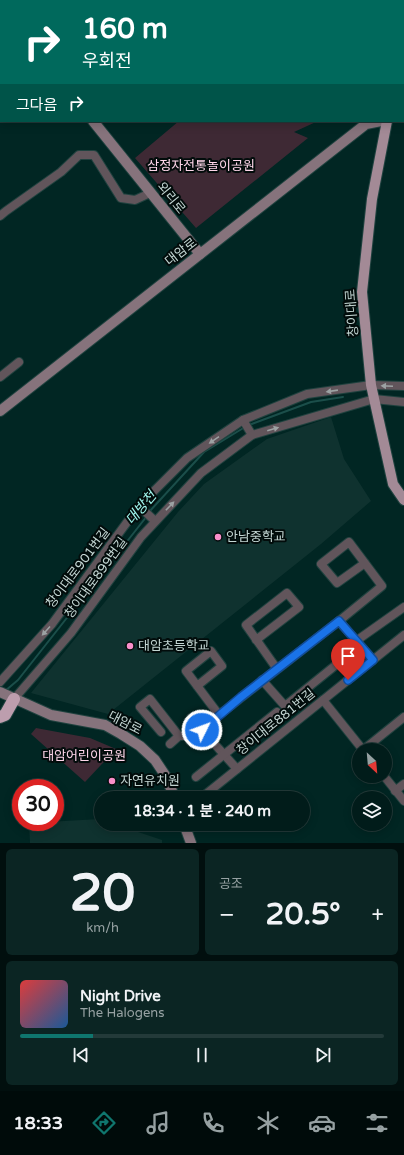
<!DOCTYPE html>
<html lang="ko">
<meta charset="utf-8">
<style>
:root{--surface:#011c1a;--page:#0b2523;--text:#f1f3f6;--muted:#96a1a2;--line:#233a39;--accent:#0f766e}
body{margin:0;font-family:"Varela Round","Noto Sans KR",sans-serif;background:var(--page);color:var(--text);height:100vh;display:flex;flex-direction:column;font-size:15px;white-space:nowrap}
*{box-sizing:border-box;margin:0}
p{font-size:13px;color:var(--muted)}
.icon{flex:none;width:22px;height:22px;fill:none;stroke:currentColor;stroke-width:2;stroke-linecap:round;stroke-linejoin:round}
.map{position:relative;height:843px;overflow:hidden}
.drawer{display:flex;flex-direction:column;gap:6px;padding:6px;background:#010f0e;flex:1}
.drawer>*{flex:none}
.banner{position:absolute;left:0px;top:0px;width:404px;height:122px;box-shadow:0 2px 10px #0003,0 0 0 1px var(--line);background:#00695c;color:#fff;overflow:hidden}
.needle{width:26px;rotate:154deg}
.tools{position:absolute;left:352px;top:743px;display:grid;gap:8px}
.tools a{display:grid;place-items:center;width:40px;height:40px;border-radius:50%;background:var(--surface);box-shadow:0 2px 10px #0003,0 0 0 1px var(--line);font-size:20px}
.speed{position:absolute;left:12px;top:779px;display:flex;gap:8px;font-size:20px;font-weight:700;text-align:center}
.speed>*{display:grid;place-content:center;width:52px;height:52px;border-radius:50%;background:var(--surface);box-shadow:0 2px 10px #0003,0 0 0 1px var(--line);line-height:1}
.speed .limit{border:6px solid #d22;background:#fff;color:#111}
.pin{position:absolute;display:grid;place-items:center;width:34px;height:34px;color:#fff;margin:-41px -17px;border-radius:50% 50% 50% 0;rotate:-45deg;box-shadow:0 0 4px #0007}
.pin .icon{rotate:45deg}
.me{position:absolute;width:44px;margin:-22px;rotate:48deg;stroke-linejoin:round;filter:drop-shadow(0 0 3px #0008)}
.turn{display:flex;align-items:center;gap:14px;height:84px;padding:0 16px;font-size:18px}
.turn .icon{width:52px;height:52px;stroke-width:2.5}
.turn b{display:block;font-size:28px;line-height:34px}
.then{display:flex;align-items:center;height:38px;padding:0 16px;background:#0003;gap:8px;font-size:15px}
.big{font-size:30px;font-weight:700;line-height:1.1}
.drawer .tile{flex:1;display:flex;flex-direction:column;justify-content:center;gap:6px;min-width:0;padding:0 14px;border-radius:6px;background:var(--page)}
.drawer .dial{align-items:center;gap:0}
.dial b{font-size:52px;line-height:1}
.song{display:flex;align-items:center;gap:12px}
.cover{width:48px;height:48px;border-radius:6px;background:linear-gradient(135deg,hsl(0 70% 55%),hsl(210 70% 35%))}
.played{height:4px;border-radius:2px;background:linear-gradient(90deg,var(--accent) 20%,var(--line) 20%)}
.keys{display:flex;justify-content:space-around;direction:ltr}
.heat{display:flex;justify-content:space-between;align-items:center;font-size:22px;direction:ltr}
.drawer .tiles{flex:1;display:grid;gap:6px;grid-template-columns:1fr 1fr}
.tile:last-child{grid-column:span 2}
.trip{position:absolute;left:94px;top:791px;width:216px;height:40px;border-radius:20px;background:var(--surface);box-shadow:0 2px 10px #0003,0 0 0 1px var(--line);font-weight:700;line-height:40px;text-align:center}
.dock{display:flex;height:64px;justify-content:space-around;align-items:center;background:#000b0a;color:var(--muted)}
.dock .icon{width:28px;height:28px}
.dock .selected{color:var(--accent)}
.dock b{font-size:18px;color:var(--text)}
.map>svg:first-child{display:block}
.built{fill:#0f322f}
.green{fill:#3e2934}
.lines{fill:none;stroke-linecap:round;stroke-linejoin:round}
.stream{stroke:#1b4e4a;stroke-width:2}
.street-casing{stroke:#20423f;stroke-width:10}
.secondary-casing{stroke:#20423f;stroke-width:12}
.primary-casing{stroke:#20423f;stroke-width:12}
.highway-casing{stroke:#20423f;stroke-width:14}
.street{stroke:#61555b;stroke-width:8}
.secondary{stroke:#86737c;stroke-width:10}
.primary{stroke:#a38a96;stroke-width:10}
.highway{stroke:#bd9eae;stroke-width:12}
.oneway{fill:#9ca2a3}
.route-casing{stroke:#114b97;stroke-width:10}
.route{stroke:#1a73e8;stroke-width:7}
.poi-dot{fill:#f98fca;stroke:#020c0b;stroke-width:1.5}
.labels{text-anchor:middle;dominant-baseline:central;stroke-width:4;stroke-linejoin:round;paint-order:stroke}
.park-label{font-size:13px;fill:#fed6ea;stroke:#020c0b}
.street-label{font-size:13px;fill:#c3d6d3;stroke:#020c0b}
.poi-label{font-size:13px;fill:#c3d6d3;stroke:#020c0b;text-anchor:start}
.water-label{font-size:14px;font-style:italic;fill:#a1f7ee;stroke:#020c0b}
</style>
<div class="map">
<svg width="404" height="843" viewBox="0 0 404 843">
<rect width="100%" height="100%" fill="#012623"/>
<!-- built -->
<g class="built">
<path d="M 331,417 L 344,459 L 371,501 L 321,544 L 108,714 L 31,693 L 178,512 L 204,484 L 267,439 Z"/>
<path d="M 100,819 L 101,820 L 101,824 L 114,824 L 162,840 L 162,843 L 30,843 L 29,823 Z"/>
</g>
<!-- green -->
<g class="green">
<path d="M 67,0 L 377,0 L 376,1 L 65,1 Z"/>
<path d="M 179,121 L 318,121 L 294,132 L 308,138 L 196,228 L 135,158 Z"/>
<path d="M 36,728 L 90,738 L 116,749 L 85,782 L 31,734 Z"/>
</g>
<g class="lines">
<!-- stream -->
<g class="stream">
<path d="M 249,425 L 311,402 L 343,397"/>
<path d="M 149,512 L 204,452 L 245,427"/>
<path d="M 5,691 L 18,680 L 147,516"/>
</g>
<defs>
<g id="street">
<path d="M 0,216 L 6,211 L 61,172 L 79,155 L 94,155 L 121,198 L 135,200 L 150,193"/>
<path d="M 0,377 L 19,362"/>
<path d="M 243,420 L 252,435"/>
<path d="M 139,506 L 155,521"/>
<path d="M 365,563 L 337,583 L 321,564 L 349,542 L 382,586 L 339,621 L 373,660"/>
<path d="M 256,640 L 299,607 L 287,593 L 246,625 L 277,669"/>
<path d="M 356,641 L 404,607"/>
<path d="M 262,680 L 285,706 L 352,652"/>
<path d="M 0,682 L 52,624 L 139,506 L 187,458 L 243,420 L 307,394 L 371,385 L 404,386"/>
<path d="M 197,686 L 222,666 L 211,651 L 186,671 L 219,715"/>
<path d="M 14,699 L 71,633 L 141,537 L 201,473 L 252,435 L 374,399 L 404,402"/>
<path d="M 323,700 L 363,750"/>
<path d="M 202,730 L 237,769"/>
<path d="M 161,732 L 140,707 L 150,699 L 179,736"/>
<path d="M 170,744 L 179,736 L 192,736 L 202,730 L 219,715 L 339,621"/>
<path d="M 363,750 L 404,717"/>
<path d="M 384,776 L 404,801"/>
<path d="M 196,777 L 277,712"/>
<path d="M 395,791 L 404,784"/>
<path d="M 201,798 L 404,635"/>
</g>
<g id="secondary">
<path d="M 0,6 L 1,7"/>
<path d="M 403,98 L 404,98"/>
<path d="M 93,121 L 200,254"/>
<path d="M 0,411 L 366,124 L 381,121"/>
<path d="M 0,692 L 51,715 L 105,725 L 121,734 L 140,746 L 155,760 L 165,775 L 175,798"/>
<path d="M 184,824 L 191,843"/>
</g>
<g id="primary">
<path d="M 400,1 L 400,0"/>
<path d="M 387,121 L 372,199 L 362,292 L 371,385 L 393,484 L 404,500"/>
</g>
<path id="highway" d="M 0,717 L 5,715 L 14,699"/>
</defs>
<!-- street casing -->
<use href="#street" class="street-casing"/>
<!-- secondary casing -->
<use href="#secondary" class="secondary-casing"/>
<!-- primary casing -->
<use href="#primary" class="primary-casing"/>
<!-- highway casing -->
<use href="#highway" class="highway-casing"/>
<!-- street -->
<use href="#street" class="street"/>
<!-- secondary -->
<use href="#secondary" class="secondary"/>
<!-- primary -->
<use href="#primary" class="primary"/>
<!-- highway -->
<use href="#highway" class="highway"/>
</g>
<!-- one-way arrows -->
<defs><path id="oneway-solid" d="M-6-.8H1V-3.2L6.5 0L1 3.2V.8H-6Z"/></defs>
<g class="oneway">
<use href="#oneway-solid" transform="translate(387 386) rotate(-178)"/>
<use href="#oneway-solid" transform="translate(332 391) rotate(172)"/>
<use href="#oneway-solid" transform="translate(273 429) rotate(-16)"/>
<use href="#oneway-solid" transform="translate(214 440) rotate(146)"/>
<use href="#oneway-solid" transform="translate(170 506) rotate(-46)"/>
<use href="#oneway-solid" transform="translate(46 631) rotate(132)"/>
</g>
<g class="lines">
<defs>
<path id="route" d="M 202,730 L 241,697 L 339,621 L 373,660 L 348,680"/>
</defs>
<!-- route casing -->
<use href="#route" class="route-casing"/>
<!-- route -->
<use href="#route" class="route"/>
</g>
<!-- markers -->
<g class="poi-dot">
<circle cx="218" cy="537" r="4"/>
<circle cx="130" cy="646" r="4"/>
<circle cx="112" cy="781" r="4"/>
</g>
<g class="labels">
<!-- park labels -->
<g class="park-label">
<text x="201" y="166">삼정자전통놀이공원</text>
<text x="84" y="756">대암어린이공원</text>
</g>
<!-- street labels -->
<g class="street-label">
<text transform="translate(171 198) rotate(51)">외리로</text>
<text transform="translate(181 252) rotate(-38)">대암로</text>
<text transform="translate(352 313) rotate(-94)">창이대로</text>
<text transform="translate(78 568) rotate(-53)">창이대로901번길</text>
<text transform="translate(96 578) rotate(-54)">창이대로899번길</text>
<text transform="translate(276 722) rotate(-39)">창이대로881번길</text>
<text transform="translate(125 723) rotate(27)">대암로</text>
</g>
<!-- poi labels -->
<g class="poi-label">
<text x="226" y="537">안남중학교</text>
<text x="138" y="646">대암초등학교</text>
<text x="120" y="781">자연유치원</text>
</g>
<!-- water labels -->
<g class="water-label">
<text transform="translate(141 508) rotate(-50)">대방천</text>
</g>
</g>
</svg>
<div class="tools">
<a><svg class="needle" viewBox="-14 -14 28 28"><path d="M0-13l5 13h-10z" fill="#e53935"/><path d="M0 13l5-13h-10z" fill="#96a1a2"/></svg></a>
<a><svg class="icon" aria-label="layers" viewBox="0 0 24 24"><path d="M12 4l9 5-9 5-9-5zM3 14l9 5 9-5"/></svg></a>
</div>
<div class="speed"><div class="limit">30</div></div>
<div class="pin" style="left:348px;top:680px;background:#d93025"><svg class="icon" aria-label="arrive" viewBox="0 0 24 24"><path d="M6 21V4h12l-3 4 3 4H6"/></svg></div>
<svg class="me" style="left:202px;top:730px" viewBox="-20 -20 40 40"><circle r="17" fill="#1a73e8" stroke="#fff" stroke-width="3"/><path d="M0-11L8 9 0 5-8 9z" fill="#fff"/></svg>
<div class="trip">18:34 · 1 분 · 240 m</div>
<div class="banner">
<div class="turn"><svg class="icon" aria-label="right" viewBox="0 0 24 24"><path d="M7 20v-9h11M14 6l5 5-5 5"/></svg><div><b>160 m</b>우회전</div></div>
<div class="then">그다음<svg class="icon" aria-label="right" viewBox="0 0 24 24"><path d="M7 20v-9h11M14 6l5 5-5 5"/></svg></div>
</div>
</div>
<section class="drawer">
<div class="tiles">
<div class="tile dial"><b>20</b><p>km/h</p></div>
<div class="tile"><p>공조</p>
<div class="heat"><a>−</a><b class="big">20.5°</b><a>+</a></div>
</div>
<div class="tile">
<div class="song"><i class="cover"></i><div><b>Night Drive</b><p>The Halogens</p></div></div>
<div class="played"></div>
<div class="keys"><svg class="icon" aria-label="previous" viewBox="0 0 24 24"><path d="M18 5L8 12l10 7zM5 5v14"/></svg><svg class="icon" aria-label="pause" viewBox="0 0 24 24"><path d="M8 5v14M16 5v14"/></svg><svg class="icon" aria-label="next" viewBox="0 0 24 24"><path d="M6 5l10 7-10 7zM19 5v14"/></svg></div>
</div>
</div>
</section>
<nav class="dock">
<b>18:33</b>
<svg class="icon selected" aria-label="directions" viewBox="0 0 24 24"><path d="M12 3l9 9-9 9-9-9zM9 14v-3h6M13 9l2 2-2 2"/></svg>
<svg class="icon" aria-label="music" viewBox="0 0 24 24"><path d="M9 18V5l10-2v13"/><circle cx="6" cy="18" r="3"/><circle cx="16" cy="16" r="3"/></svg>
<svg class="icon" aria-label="phone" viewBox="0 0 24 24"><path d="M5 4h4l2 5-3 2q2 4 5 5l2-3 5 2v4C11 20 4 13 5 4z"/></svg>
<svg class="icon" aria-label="climate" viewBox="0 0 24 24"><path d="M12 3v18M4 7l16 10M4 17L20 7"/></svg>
<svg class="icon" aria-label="car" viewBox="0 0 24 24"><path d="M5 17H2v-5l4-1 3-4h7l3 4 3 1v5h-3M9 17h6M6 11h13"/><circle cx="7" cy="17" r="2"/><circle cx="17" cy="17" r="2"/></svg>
<svg class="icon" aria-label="filters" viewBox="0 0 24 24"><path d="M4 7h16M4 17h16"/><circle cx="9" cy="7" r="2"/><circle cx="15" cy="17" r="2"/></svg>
</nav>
